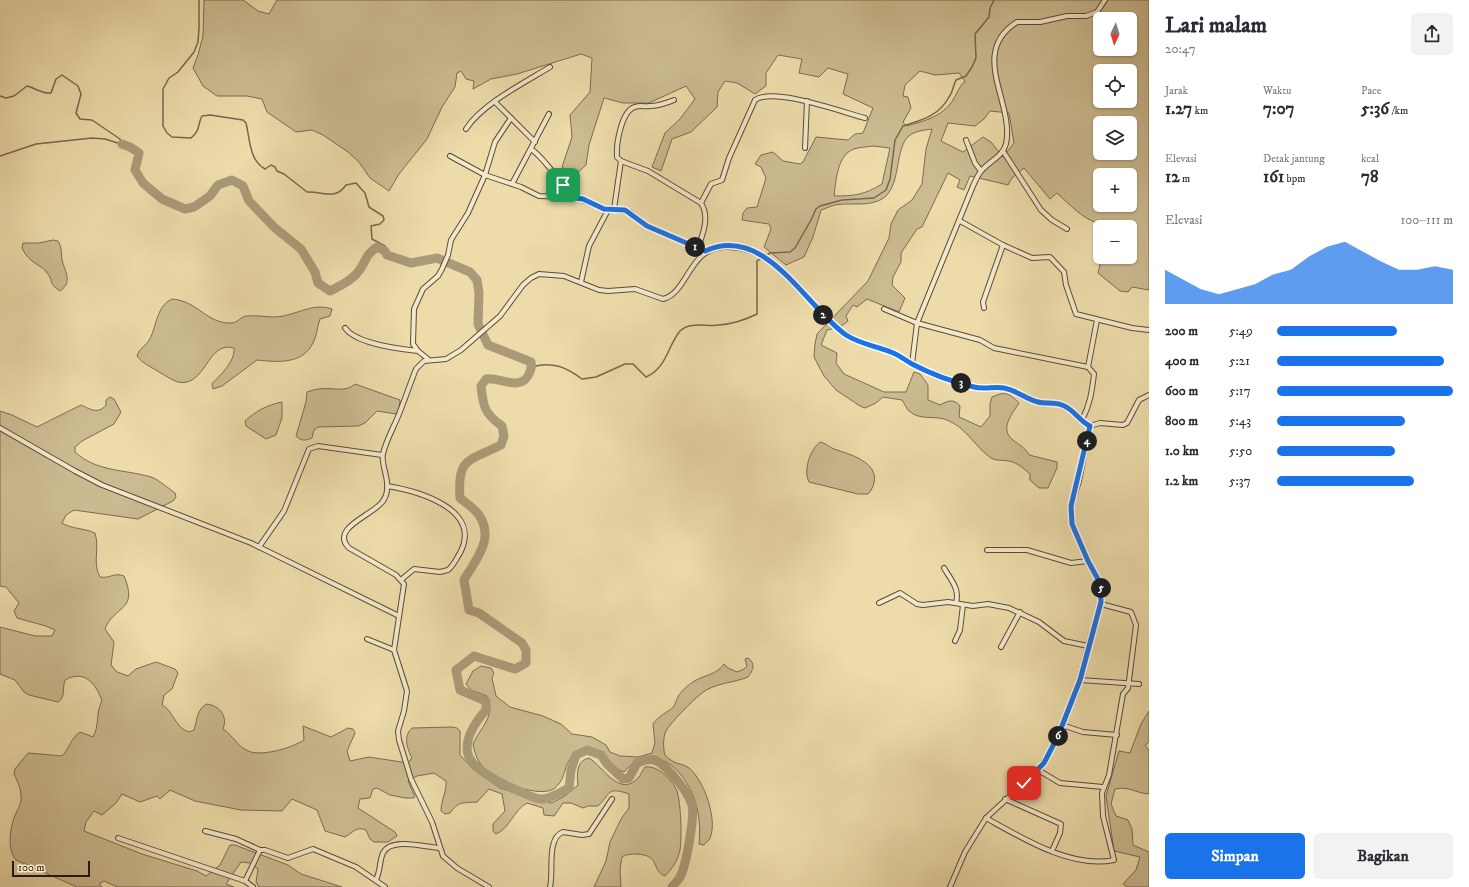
<!DOCTYPE html>
<html lang="id">
<head>
<meta charset="utf-8">
<style>
  body { margin:0; font-family:"IM FELL DW Pica",serif; background:#f2f2f3; color:#2b2b33; height:100vh; display:flex; flex-direction:column; font-size:15px; white-space:nowrap }
  * { box-sizing:border-box; margin:0 }
  p { font-size:13px; color:#7c7c81 }
  .icon { flex:none; width:22px; height:22px; fill:none; stroke:currentColor; stroke-width:2; stroke-linecap:round; stroke-linejoin:round }
  .map { position:relative; flex:1; overflow:hidden }
  .panel { display:flex; flex-direction:column; background:#fff; width:320px }
  .panel>* { flex:none }
  .needle { width:26px; rotate:184deg }
  .fabs { position:absolute; left:1093px; top:12px; display:grid; gap:8px }
  .fabs a { display:grid; place-items:center; width:44px; height:44px; border-radius:6px; background:#fff; box-shadow:0 1px 3px #0004; font-size:20px }
  .scale { position:absolute; left:12px; bottom:10px; width:78px; box-sizing:border-box; padding-left:4px; border:2px solid #291b16; border-top:0; font-size:11px; line-height:14px; white-space:nowrap; color:#291b16; -webkit-text-stroke:3px #f3e8c8; paint-order:stroke }
  .pin { position:absolute; display:grid; place-items:center; width:34px; height:34px; color:#fff; margin:-17px; border-radius:8px; box-shadow:0 2px 6px #0006 }
  .km { position:absolute; width:20px; height:20px; margin:-10px; border-radius:50%; background:#222; color:#fff; font-size:11px; line-height:20px; text-align:center }
  .round { display:grid; place-items:center; flex:none; width:42px; height:42px; border-radius:6px; background:#f2f2f3 }
  .headline { display:flex; align-items:center; justify-content:space-between; height:68px; padding:0 16px }
  h1 { font-size:22px; font-weight:700; line-height:30px }
  .figures { display:grid; grid-template-columns:repeat(3,1fr); gap:6px; height:68px; padding:4px 16px }
  .figures div { display:grid; align-content:center }
  .figures b { font-size:17px; font-weight:700 }
  .figures small { font-size:11px; font-weight:400 }
  .figures p { font-size:11px }
  .chart { height:112px; padding:8px 16px }
  .chart p { display:flex; justify-content:space-between }
  .chart svg { width:100%; height:72px; margin-top:4px; fill:#1a73e8; opacity:.7 }
  .cta { display:flex; gap:8px; margin-top:auto; padding:8px 16px }
  .cta a { flex:1; height:46px; border-radius:6px; background:#1a73e8; color:#fff; font-size:16px; font-weight:700; line-height:46px; text-align:center }
  .cta a+a { background:#f2f2f3; color:#2b2b33 }
  ul { padding:0 16px; list-style:none; font-size:13px }
  li { display:grid; grid-template-columns:64px 48px 1fr; align-items:center; height:30px }
  li i { height:10px; border-radius:5px; background:#1a73e8 }
  main { display:flex; flex:1; min-height:0 }
  .map>svg:first-child { display:block }
  .green { fill:#ccbb91; stroke:#7a6b54; fill-rule:evenodd }
  .lines { fill:none; stroke-linecap:round; stroke-linejoin:round }
  .stream { stroke:#766751; stroke-width:1.5 }
  .river { stroke:#aa9a78; stroke-width:9 }
  .street-casing { stroke:#5a4b3b; stroke-width:6 }
  .street { stroke:#f3e8c8; stroke-width:4 }
  .route-casing { stroke:#fff; stroke-width:8 }
  .route { stroke:#1a73e8; stroke-width:5 }
</style>
</head>
<body>
<main>
<div class="map">
<svg width="1149" height="887" viewBox="0 0 1149 887">
  <rect width="100%" height="100%" fill="#eddcaa"/>
  <filter id="stains"><feTurbulence type="fractalNoise" baseFrequency=".005" numOctaves="4"/><feColorMatrix values="0 0 0 0 .2 0 0 0 0 .09 0 0 0 0 .02 0 0 0 .5 -.17"/></filter>
  <radialGradient id="worn" r=".72"><stop offset=".6" stop-color="#630" stop-opacity="0"/><stop offset="1" stop-color="#630" stop-opacity=".3"/></radialGradient>
  <!-- green -->
  <g class="green">
    <path d="M204 0H243L258 11 269 14 277 0H1149V290L1132 287 1128 292 1120 291 1098 273 1102 257H1130V253L1136 252V238L1130 235V227C1091 227 1084 218 1057 193L1050 199 1024 168 1012 178 1008 185 970 176 964 190 957 187 960 180 948 173 922 227 917 229 901 253V262L893 277 892 285 905 298 899 312 867 299 857 307 853 305 846 316 848 321 840 327 827 330 821 345 837 353 836 363 844 374 884 392H906L914 372 920 374 928 385V400L940 405C947 401 954 398 960 406L959 417 981 427 990 416V404L992 397C1006 391 1009 393 1019 403 1012 414 999 429 1013 440 1019 445 1025 447 1029 455L1057 462V468L1048 488H1039L1030 480V474C1023 468 1018 463 1009 461 1003 460 996 461 991 458 975 447 966 427 947 420 935 415 920 421 909 411 906 408 905 404 902 400L883 397 876 403 865 408 860 406 836 390 824 376 814 357 815 344 817 334 868 281 889 238 891 224 898 210 912 200 922 184 926 149 932 129C925 130 914 131 909 136 895 148 901 181 886 196 873 208 851 202 835 205 830 206 825 209 821 210L813 237 804 257 786 265 764 247 771 229 769 224 742 220 743 213 747 208 757 207 766 178 761 167 755 164 761 155 773 152 783 161 800 164 803 162 816 137 848 140 855 134 863 133 873 108 843 94 848 74 828 68 819 77 799 73 802 59 778 55 766 73V86L755 94 737 83 725 81 718 92 717 107 691 132 672 139 661 171 652 167 665 133 680 119 695 99 686 86 649 103H623L604 98 589 145 586 165 574 176 562 167 572 137 570 115 590 92 592 58 581 54 517 74 491 79 473 89 474 81 466 79 461 71 457 73 455 87 442 107 427 139 399 174 389 191 370 178 359 162 348 152 323 135 312 130 296 132 267 112 262 99 247 96H217L203 86 193 68 198 55 203 36ZM1100 19H1130V49H1100ZM920 71 935 75 959 73 965 81C959 87 957 93 953 100 942 117 924 121 906 126L903 122 911 108 908 97 903 96 905 85ZM1100 71H1130V101H1100ZM990 111 1009 113 1014 143 1003 157 991 142 983 137 963 152 941 141 948 123 975 126 984 119ZM1100 123H1130V153H1100ZM873 146 890 148 882 184C864 195 854 196 834 196 836 181 837 155 854 149 860 147 867 147 873 146ZM1100 175H1130V205H1100Z"/>
    <path d="M53 240 58 241C62 247 61 253 62 260 65 272 73 282 60 291 48 283 54 283 48 274 43 265 29 264 22 248L23 243H39Z"/>
    <path d="M172 299C198 301 207 324 231 323 238 323 241 316 247 316 257 315 266 317 275 317 296 316 312 302 332 309L330 316 320 319C317 327 317 336 313 343 302 365 277 362 257 360L222 386 213 389 212 384C221 374 235 362 234 348 207 340 206 388 178 382 171 380 165 375 159 372 150 366 143 364 137 356 139 349 144 347 148 342 157 329 155 307 172 299Z"/>
    <path d="M355 384 400 400 399 409 396 414 377 411 365 423 358 426 318 427 314 430 312 438C305 441 301 441 296 436L306 402 307 392C311 391 315 389 319 389 330 387 346 393 355 384Z"/>
    <path d="M110 397 114 399 121 412 114 424 82 441 75 447V452C97 472 123 469 151 477 159 480 168 488 175 493L176 497 173 501 138 519 74 510 66 515 62 523C71 529 84 528 95 533 100 548 92 563 100 577 109 579 114 572 124 576 139 612 114 605 105 629L114 642 111 665 117 672 128 676 136 669 156 662 175 669 178 673 172 689 164 695 162 705C173 710 175 728 189 732L194 730C197 721 197 708 207 704 220 706 228 716 223 729 232 735 238 746 246 750 259 758 292 748 304 740L303 726 331 737 348 728 353 729 355 733 347 751 350 761 369 757 408 763 412 758C407 748 403 736 412 728L452 727 457 728 460 731V755L474 770 500 788 524 796 528 799 552 803 565 796 578 785C577 774 576 761 589 758 604 767 619 798 638 778 641 775 642 771 645 767 657 765 672 779 677 791 681 803 682 838 680 850 678 860 672 869 665 876 650 870 662 856 637 854 631 854 627 854 622 857L620 869 621 887H594L606 861 610 842 621 819 629 808V794C606 786 611 794 598 806H588L583 808 571 803H563L554 816 544 815 543 808 527 803C514 810 509 829 496 834L493 831V824L505 811 502 794 489 789 477 802C464 803 458 801 450 813L445 814 441 811C441 800 447 791 446 781L434 773 417 776 408 781 415 797 413 798H405L390 795 377 788 373 789 370 798 360 799 358 808 395 832 397 836 388 842H374L370 839 366 830C356 826 354 832 345 837L325 831 317 810 292 799 282 811 241 810 195 801 170 790 160 799 157 796 140 802 122 794 116 803 102 815 94 811 86 822 84 831 142 854 197 871 206 876 220 865 230 845H235L288 865 301 874 342 887H259L256 882 258 869 250 863 241 862 226 884 234 887H117L104 881 99 884 102 887H77L16 860C7 850 10 830 14 818 16 812 20 807 21 801 22 791 18 782 14 774L15 769 28 753 62 756C69 749 71 738 80 732L93 737C100 725 95 714 102 701 96 684 85 669 65 680 62 688 66 697 58 702L29 695 24 692 15 680 0 674V627L35 636H52L55 630 46 626 17 618 14 611 19 603 6 587 0 586V411L12 415 37 427 81 405C90 409 98 415 106 405V400Z"/>
    <path d="M282 402V418L276 435 266 439 246 426 245 421C256 411 267 405 282 402Z"/>
    <path d="M820 442C826 443 829 447 834 449 849 454 879 462 874 483 873 487 871 491 868 494H858L809 482C803 470 810 450 820 442Z"/>
    <path d="M748 658C756 663 753 671 748 677 734 683 714 683 702 693 693 700 671 722 666 731 663 737 663 749 665 755 675 766 681 762 689 768 704 780 718 820 710 838 709 841 705 843 704 845L699 844C700 834 700 823 698 813 694 788 672 750 641 759 634 761 629 767 624 772 608 767 604 748 585 747 559 760 570 775 555 788 541 799 498 782 487 771 478 763 475 755 473 744 481 726 496 717 487 696L471 690 466 684 473 671 481 666 491 668 494 673 492 678 496 696 510 707 543 716 561 724 572 734 592 737 606 745 610 752 620 756 638 757 652 753 655 743 653 724C659 715 668 713 674 706 676 703 676 700 678 697 681 691 687 686 693 682 703 675 717 675 724 664L728 668 737 672 744 669 747 666 745 659Z"/>
    <path d="M1149 711V741L1145 746 1149 750V794C1135 793 1130 786 1115 789L1111 804 1116 816 1128 820 1132 829 1133 845 1149 852V887H1128L1123 884 1136 870 1140 857 1114 851 1106 796 1119 751 1130 753 1141 724Z"/>
  </g>
  <g class="lines">
    <!-- stream -->
    <g class="stream">
      <path d="M199 0V28L198 42 194 52 178 72 169 78 163 89V126L167 133 172 137 191 138C201 130 197 125 202 116L210 115 243 120 246 123C250 139 249 160 265 169L271 165 275 167 277 171 284 174 307 192C323 191 335 201 346 185L356 183 365 193 369 207 383 216 384 220 380 224 371 226 372 239 385 246 387 255"/>
      <path d="M0 96 6 98 14 96 27 86C36 88 41 94 51 93L56 79 62 75 78 86 81 94 76 113 80 119 92 120 120 139 122 144"/>
      <polyline points="0,156 36,144 92,138 105,139 121,144"/>
      <path d="M532 367C552 361 566 367 582 379L596 377 625 364H633L646 377C667 368 668 345 680 331 690 321 707 327 719 325 732 324 745 320 757 314V261L770 253 790 252 795 248 811 220 816 209 820 206 842 200 874 198 886 190 890 179 895 140 903 126C922 120 939 116 949 97 953 92 953 86 956 80L966 76 972 67 976 58 975 34 989 17 990 8 994 0"/>
    </g>
    <!-- river -->
    <path class="river" d="M122 144 130 147 139 153 135 170 143 183 162 199 185 209 194 207 210 196 218 185 232 180 243 186 249 201 275 228 301 249 315 272 318 283 330 291C340 286 351 281 358 272 366 262 365 255 377 247L385 251 387 255 411 263 437 258 470 272 477 280 479 293 478 324 488 345 531 362C532 367 531 369 529 374 521 392 500 377 486 379L481 386C483 407 485 414 502 426L504 436 501 445C469 461 457 457 460 498 466 503 474 508 479 515 495 539 476 559 464 580L469 610 479 613 522 643 526 650V663L515 669 474 656 456 670 460 690 486 701V710C476 721 462 741 469 757 475 770 502 784 514 789 522 792 532 798 540 799 549 800 561 792 569 788L571 770 576 755 587 750 601 755 607 764 623 779 629 778 637 763C642 761 649 758 655 760 667 766 688 791 692 805 695 817 686 866 680 877 678 881 674 884 672 887"/>
    <!-- street casing -->
    <g class="street-casing">
      <g id="street">
        <polyline points="495,102 535,142"/>
        <path d="M466 129C482 104 524 83 550 67"/>
        <polyline points="966,140 975,163 981,171"/>
        <polyline points="805,148 807,101"/>
        <path d="M531 149C544 158 550 171 562 181L563 196"/>
        <polyline points="1003,151 1041,210 1052,220 1067,229"/>
        <polyline points="450,156 485,175 495,142 511,118"/>
        <polyline points="621,161 648,171 701,203"/>
        <polyline points="512,184 549,114"/>
        <polyline points="612,209 630,212 647,226 698,248"/>
        <path d="M614 209 621 161 617 157C616 145 621 111 635 107 640 105 645 107 650 106 659 106 666 103 674 100"/>
        <polyline points="960,221 1003,245 1032,258 1050,257 1064,272 1066,285 1076,314 1132,328 1149,330"/>
        <path d="M705 251 698 248C703 233 710 217 701 203L711 184 722 180 729 158 755 100C774 87 842 112 865 118"/>
        <polyline points="984,308 983,302 1003,245"/>
        <polyline points="884,309 917,323 980,340 994,348 1088,367"/>
        <path d="M345 328C356 344 399 349 418 351"/>
        <polyline points="428,359 418,351 413,344 414,309 423,289 438,276 442,269 448,255 451,240 468,213 485,175 521,187 539,196 574,197 608,210 589,246 581,282"/>
        <path d="M912 364 917 323 973 186C976 180 978 174 982 170 990 161 1003 156 1006 144 1015 103 968 53 1017 22H1040L1067 16H1086L1097 12 1105 0"/>
        <path d="M1082 420C1090 405 1092 391 1094 374L1088 367 1097 320"/>
        <polyline points="0,428 75,471 102,485 251,543 399,616"/>
        <path d="M387 486C418 491 483 509 460 553 456 559 454 565 448 570L440 572 414 569 402 579"/>
        <polyline points="259,547 284,511 309,449 318,446 382,455"/>
        <polyline points="987,550 1027,550 1071,563 1088,561"/>
        <path d="M944 568C951 580 960 589 956 603"/>
        <polyline points="879,603 900,593 917,604 923,605 948,602 973,606 988,604 1009,608 1039,622 1064,641 1088,646 1077,690 1052,749 1038,770 986,818 965,852 950,887"/>
        <polyline points="367,639 394,650"/>
        <polyline points="955,641 960,630 963,605"/>
        <polyline points="1088,646 1101,604 1101,589 1098,578 1088,561 1075,531 1071,517 1071,506 1079,481 1090,426"/>
        <polyline points="1001,647 1020,612"/>
        <polyline points="1080,680 1139,684"/>
        <polyline points="1062,725 1083,732 1117,735"/>
        <polyline points="1038,770 1060,783 1103,787"/>
        <polyline points="1005,799 1061,824 1060,833 1052,851"/>
        <path d="M986 818C1022 838 1072 869 1114 860L1103 816 1102 793 1109 775 1123 694 1128 688 1136 625 1131 612 1101 604"/>
        <polyline points="205,831 236,839 260,850"/>
        <polyline points="118,838 245,881 253,887"/>
        <path d="M376 880C381 869 379 862 383 853 391 837 425 847 439 848"/>
        <polyline points="245,881 260,850 265,850 288,858 313,849 356,867 385,887"/>
        <path d="M489 887 457 868 443 856 432 822 411 779 399 740 398 731 404 711 407 691 394 650 404 584 396 575 349 548C329 528 374 515 383 501 394 485 380 466 383 454 386 440 394 427 399 414 405 399 410 384 416 369L424 361 446 359 461 350 500 316 523 285 531 278 539 274 564 276 599 290 608 291 635 289 663 299C688 293 689 247 725 247 781 245 805 306 846 334 859 344 876 346 891 351 898 354 905 360 912 364 931 374 953 382 974 387 984 390 994 386 1004 388 1016 390 1026 399 1037 402 1045 404 1054 402 1062 405 1074 409 1079 421 1090 426L1100 423 1123 425 1127 423 1139 400 1149 395"/>
        <path d="M550 887C554 872 546 838 563 832L582 835 589 834 612 799"/>
      </g>
    </g>
    <!-- street -->
    <use href="#street" class="street"/>
  </g>
  <g class="lines">
    <!-- route casing -->
    <g class="route-casing">
      <path id="route" d="M563 185V196L583 199 604 209 625 210 647 226 705 251C765 223 806 307 846 335 860 344 876 346 891 352 899 355 905 360 912 364 931 374 953 382 974 387 985 390 994 386 1004 388 1016 390 1026 399 1038 402 1045 404 1054 402 1062 405 1074 409 1079 421 1090 426L1071 506 1072 524 1088 561 1100 583 1101 602 1080 680 1058 736 1044 763 1024 783"/>
    </g>
    <!-- route -->
    <use href="#route" class="route"/>
  </g>
  <rect width="100%" height="100%" filter="url(#stains)"/>
  <rect width="100%" height="100%" fill="url(#worn)"/>
</svg>
<div class="fabs">
<a><svg class="needle" viewBox="-14 -14 28 28"><path d="M0-13l5 13h-10z" fill="#e53935"/><path d="M0 13l5-13h-10z" fill="#7c7c81"/></svg></a>
<a><svg class="icon" aria-label="locate" viewBox="0 0 24 24"><circle cx="12" cy="12" r="6"/><path d="M12 2v4M12 18v4M2 12h4M18 12h4"/></svg></a>
<a><svg class="icon" aria-label="layers" viewBox="0 0 24 24"><path d="M12 4l9 5-9 5-9-5zM3 14l9 5 9-5"/></svg></a>
<a>+</a>
<a>−</a>
</div>
<div class="scale">100 m</div>
<div class="pin" style="left:563px;top:185px;background:#1e9e55"><svg class="icon" aria-label="arrive" viewBox="0 0 24 24"><path d="M6 21V4h12l-3 4 3 4H6"/></svg></div>
<div class="pin" style="left:1024px;top:783px;background:#d93025"><svg class="icon" aria-label="check" viewBox="0 0 24 24"><path d="M5 12l5 5 9-10"/></svg></div>
<b class="km" style="left:695px;top:247px">1</b>
<b class="km" style="left:823px;top:315px">2</b>
<b class="km" style="left:961px;top:383px">3</b>
<b class="km" style="left:1087px;top:441px">4</b>
<b class="km" style="left:1101px;top:588px">5</b>
<b class="km" style="left:1058px;top:736px">6</b>
</div>
<section class="panel">
<div class="headline"><div><h1>Lari malam</h1><p>20:47</p></div><a class="round"><svg class="icon" aria-label="share" viewBox="0 0 24 24"><path d="M12 15V3M7 8l5-5 5 5M5 13v7h14v-7"/></svg></a></div>
<div class="figures">
<div><p>Jarak</p><b>1.27<small> km</small></b></div>
<div><p>Waktu</p><b>7:07</b></div>
<div><p>Pace</p><b>5:36<small> /km</small></b></div>
</div>
<div class="figures">
<div><p>Elevasi</p><b>12<small> m</small></b></div>
<div><p>Detak jantung</p><b>161<small> bpm</small></b></div>
<div><p>kcal</p><b>78</b></div>
</div>
<div class="chart"><p><span>Elevasi</span>100–111 m</p>
<svg viewBox="0 0 160 44" preserveAspectRatio="none"><path d="M0 44V23L10 29L20 35L30 38L40 35L50 32L60 26L70 23L80 15L90 9L100 6L110 12L120 18L130 23L140 23L150 21L160 23V44z"/></svg>
</div>
<ul>
<li><b>200 m</b>5:49<i style="width:68%"></i></li>
<li><b>400 m</b>5:21<i style="width:95%"></i></li>
<li><b>600 m</b>5:17<i style="width:100%"></i></li>
<li><b>800 m</b>5:43<i style="width:73%"></i></li>
<li><b>1.0 km</b>5:50<i style="width:67%"></i></li>
<li><b>1.2 km</b>5:37<i style="width:78%"></i></li>
</ul>
<div class="cta"><a>Simpan</a><a>Bagikan</a></div>
</section>
</main>
</body>
</html>
